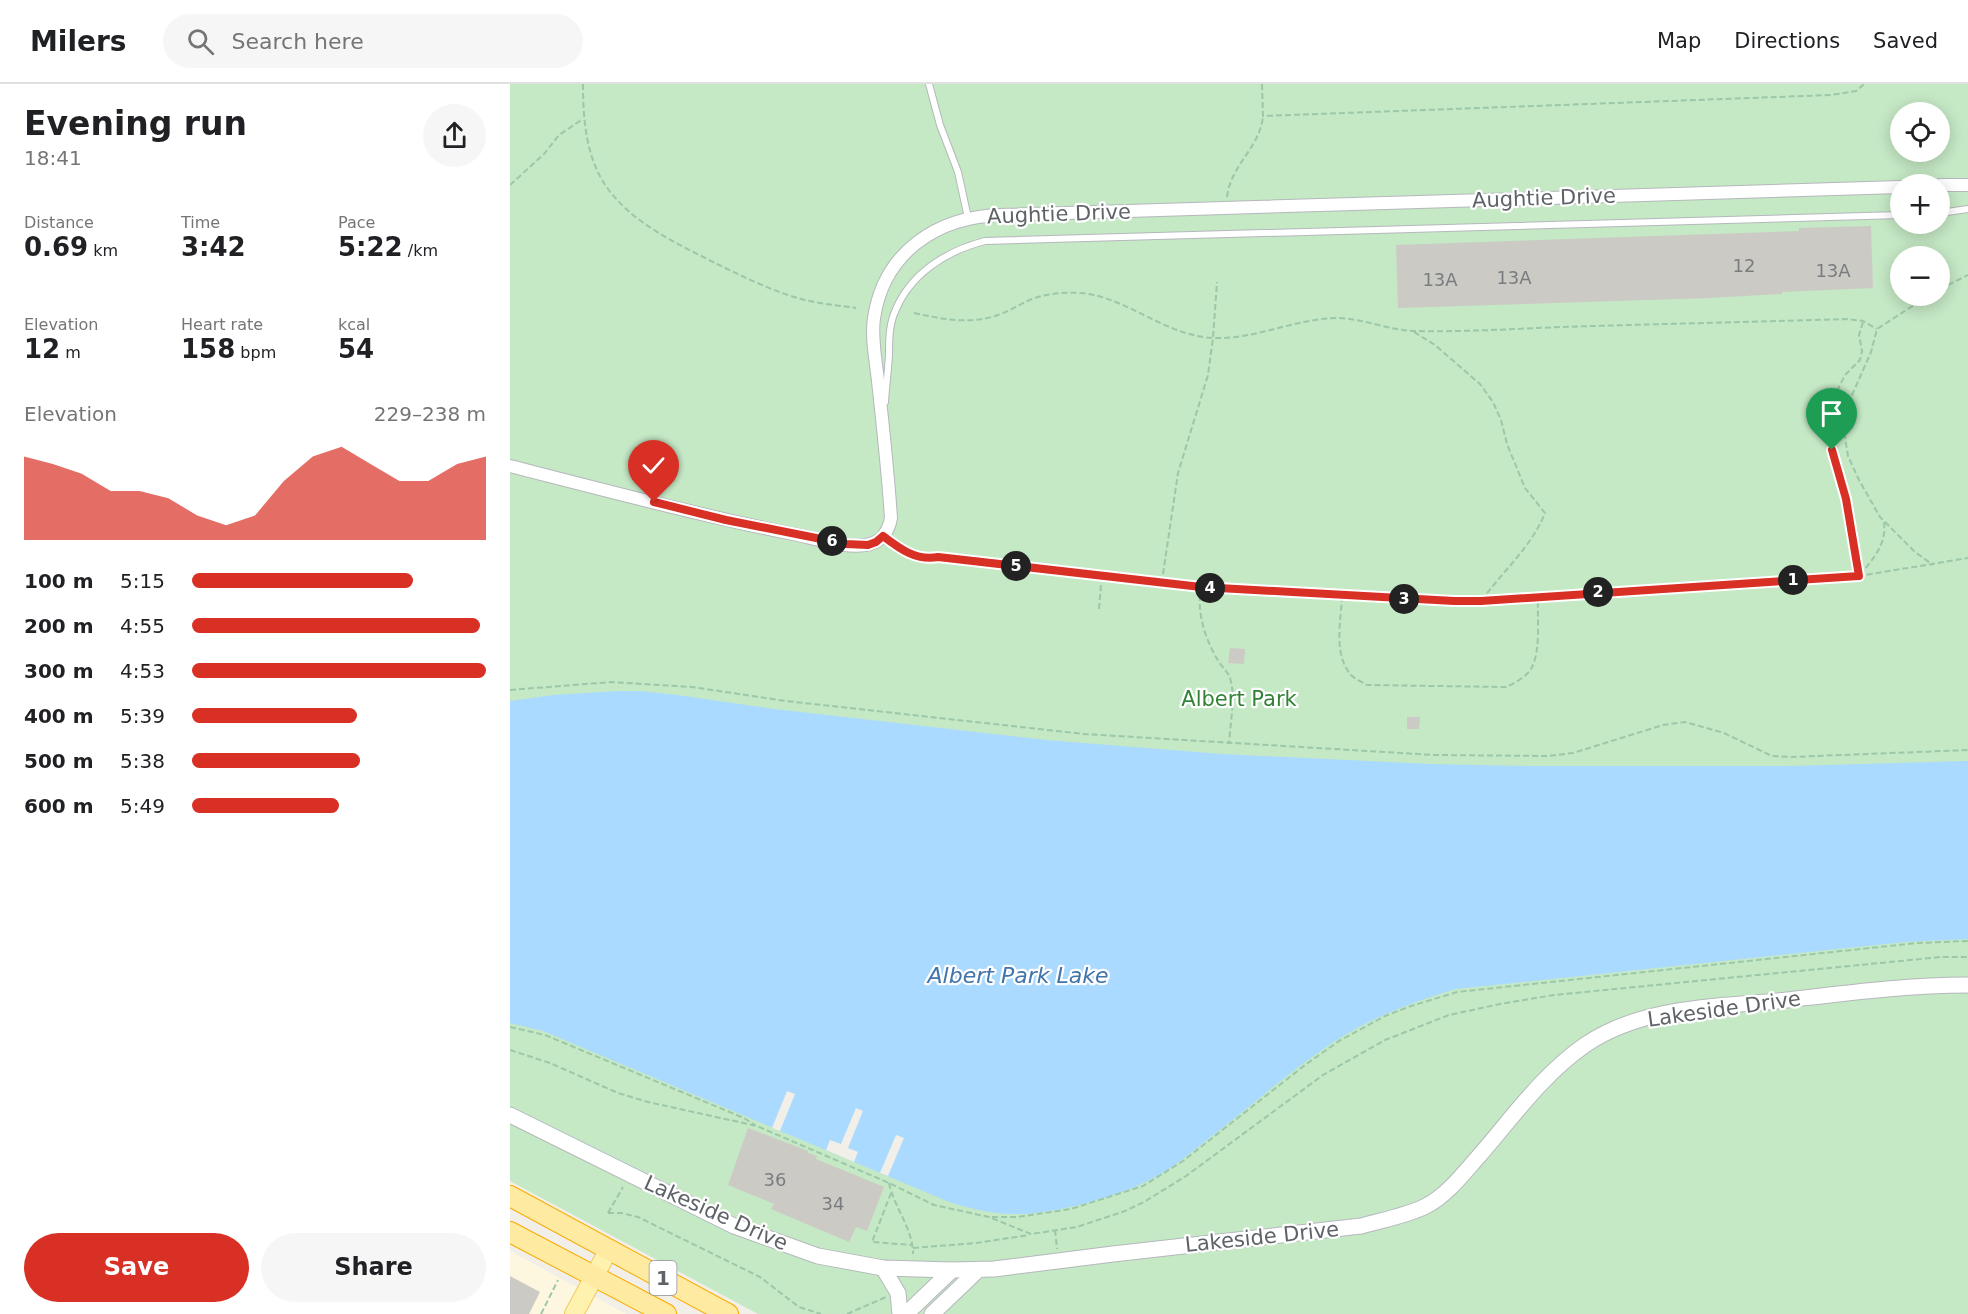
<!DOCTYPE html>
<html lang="en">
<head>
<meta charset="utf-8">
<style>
  body { margin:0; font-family:"DejaVu Sans",sans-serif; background:#f6f6f6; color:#202124; height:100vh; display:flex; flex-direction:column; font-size:22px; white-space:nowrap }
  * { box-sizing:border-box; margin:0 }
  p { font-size:20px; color:#757577 }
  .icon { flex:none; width:33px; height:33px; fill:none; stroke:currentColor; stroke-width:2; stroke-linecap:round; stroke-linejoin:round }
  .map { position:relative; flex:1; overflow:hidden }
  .details { display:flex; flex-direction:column; background:#fff; width:510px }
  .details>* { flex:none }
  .tools { position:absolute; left:1380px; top:18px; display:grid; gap:12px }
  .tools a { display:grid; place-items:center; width:60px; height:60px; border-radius:50%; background:#fff; box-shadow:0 3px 15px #0003; font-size:30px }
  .pin { position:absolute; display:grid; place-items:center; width:51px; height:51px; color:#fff; margin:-62px -26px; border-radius:50% 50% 50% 0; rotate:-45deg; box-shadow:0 0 6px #0007 }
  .pin .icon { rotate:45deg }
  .km { position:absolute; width:30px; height:30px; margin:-15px; border-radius:50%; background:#222; color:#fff; font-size:16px; line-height:30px; text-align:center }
  .round { display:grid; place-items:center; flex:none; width:63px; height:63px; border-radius:32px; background:#f6f6f6 }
  .overview { display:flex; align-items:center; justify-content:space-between; height:102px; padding:0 24px }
  h1 { font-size:33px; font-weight:700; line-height:45px }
  .figures { display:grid; grid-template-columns:repeat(3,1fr); gap:9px; height:102px; padding:6px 24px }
  .figures div { display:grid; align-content:center }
  .figures b { font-size:26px; font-weight:700 }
  .figures small { font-size:16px; font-weight:400 }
  .figures p { font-size:16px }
  .chart { height:168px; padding:12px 24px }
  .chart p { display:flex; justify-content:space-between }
  .chart svg { width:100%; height:108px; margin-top:6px; fill:#d93025; opacity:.7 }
  .primary-button { display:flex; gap:12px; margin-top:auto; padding:12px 24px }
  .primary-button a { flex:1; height:69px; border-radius:36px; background:#d93025; color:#fff; font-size:24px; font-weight:700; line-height:69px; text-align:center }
  .primary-button a+a { background:#f6f6f6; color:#202124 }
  ul { padding:0 24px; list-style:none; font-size:20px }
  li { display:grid; grid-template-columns:96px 72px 1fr; align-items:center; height:45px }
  li i { height:15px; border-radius:8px; background:#d93025 }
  header { display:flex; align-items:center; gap:36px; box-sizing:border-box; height:84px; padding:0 30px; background:#fff; border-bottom:2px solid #e0e0e0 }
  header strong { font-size:28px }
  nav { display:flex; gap:33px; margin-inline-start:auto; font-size:21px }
  .search { width:420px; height:54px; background:#f6f6f6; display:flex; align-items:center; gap:15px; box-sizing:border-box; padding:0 21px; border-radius:33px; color:#757577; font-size:22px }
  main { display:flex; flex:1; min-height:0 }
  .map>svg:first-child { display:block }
  .commercial { fill:#fef7e0 }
  .green { fill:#c5e8c5; fill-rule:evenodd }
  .water { fill:#aadaff }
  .pier { fill:#f1efe8 }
  .building { fill:#cccac5 }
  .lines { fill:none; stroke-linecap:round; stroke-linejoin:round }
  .service-casing { stroke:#b5b8bc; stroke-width:8 }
  .minor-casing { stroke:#b5b8bc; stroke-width:14 }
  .tertiary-casing { stroke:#b5b8bc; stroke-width:17 }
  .primary-casing { stroke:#f2c960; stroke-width:20 }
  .trunk-casing { stroke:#f9ab00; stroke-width:22 }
  .path { stroke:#9cc7a9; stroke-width:2; stroke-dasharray:6 3; stroke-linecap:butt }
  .service { stroke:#fff; stroke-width:6 }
  .minor { stroke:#fff; stroke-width:12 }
  .tertiary { stroke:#fff; stroke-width:15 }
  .primary { stroke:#fff2af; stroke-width:18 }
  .trunk { stroke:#feeaa1; stroke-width:20 }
  .route-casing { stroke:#fff; stroke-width:12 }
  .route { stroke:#d93025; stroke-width:8 }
  .labels { text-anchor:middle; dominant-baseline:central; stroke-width:4.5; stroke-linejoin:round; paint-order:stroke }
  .number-label { font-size:18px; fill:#7a7d7f }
  .shield { fill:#fff; stroke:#8f9295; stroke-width:1.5 }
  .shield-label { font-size:20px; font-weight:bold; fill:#5f6368 }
  .street-label { font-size:21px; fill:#5f6368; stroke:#fff }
  .park-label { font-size:21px; fill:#348238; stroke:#fff }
  .water-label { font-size:22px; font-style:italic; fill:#4174aa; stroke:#fff }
</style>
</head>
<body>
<header>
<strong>Milers</strong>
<div class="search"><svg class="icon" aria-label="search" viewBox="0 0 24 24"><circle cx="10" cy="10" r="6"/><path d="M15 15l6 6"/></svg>Search here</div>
<nav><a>Map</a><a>Directions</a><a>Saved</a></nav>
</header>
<main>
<section class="details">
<div class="overview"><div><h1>Evening run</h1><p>18:41</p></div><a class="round"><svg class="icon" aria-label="share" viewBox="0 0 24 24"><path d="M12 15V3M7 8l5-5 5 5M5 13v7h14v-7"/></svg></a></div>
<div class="figures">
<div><p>Distance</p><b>0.69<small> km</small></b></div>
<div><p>Time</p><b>3:42</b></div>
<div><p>Pace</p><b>5:22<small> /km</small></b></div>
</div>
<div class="figures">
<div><p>Elevation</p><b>12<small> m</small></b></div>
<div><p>Heart rate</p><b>158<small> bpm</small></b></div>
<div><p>kcal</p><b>54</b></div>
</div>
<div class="chart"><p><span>Elevation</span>229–238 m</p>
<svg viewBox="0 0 160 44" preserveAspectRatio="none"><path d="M0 44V10L10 13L20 17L30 24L40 24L50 27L60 34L70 38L80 34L90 20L100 10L110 6L120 13L130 20L140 20L150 13L160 10V44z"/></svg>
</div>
<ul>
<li><b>100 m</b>5:15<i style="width:75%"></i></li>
<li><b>200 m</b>4:55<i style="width:98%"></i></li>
<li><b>300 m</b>4:53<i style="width:100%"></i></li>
<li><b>400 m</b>5:39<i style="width:56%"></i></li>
<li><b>500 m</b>5:38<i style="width:57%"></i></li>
<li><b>600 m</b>5:49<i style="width:50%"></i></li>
</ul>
<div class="primary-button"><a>Save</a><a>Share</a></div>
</section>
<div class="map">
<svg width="1458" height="1230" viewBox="0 0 1458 1230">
  <rect width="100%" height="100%" fill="#f1efe8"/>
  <!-- commercial -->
  <polygon class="commercial" points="0,1167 116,1230 0,1230"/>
  <!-- green -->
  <path class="green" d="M0 0H1458V1230H248L0 1097ZM1390 28H1430V68H1390ZM1390 100H1430V140H1390ZM1390 172H1430V212H1390Z"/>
  <!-- water -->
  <path class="water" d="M107 607H130L167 611 264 625 536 656 712 670 920 680 1019 682H1280L1458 677V855L1395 858 946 905C902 918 860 934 822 959 777 989 736 1026 693 1059 678 1071 662 1084 645 1093 611 1112 549 1129 510 1130 486 1131 462 1125 439 1118L33 947 0 939V617L44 611Z"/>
  <!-- pier -->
  <g class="pier">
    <polygon points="277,1007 285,1010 270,1047 262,1044"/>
    <polygon points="346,1024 353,1027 338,1064 348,1068 344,1078 316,1066 320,1056 331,1060"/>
    <polygon points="386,1051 394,1054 378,1092 370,1089"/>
  </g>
  <!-- building -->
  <g class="building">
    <polygon points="1361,142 1363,204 1272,208 1272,210 1199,214 888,224 886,161 1289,147 1289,144"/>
    <polygon points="720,564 735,565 734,580 718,579"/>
    <polygon points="897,633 910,633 909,645 897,645"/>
    <polygon points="238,1044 298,1067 298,1069 307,1072 306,1075 374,1103 357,1147 346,1143 339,1158 261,1125 264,1120 218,1101"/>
    <polygon points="0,1192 30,1208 19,1230 0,1230"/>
  </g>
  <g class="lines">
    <!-- service casing -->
    <g class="service-casing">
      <g id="service">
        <polyline points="419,0 430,41 448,88 458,134"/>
        <polyline points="1430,129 1458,125"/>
        <path d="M375 318C376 302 378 287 379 271 379 257 379 243 384 230 399 190 436 167 475 157L1390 131"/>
        <path d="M373 452C390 466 406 477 428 473L730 506"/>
      </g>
    </g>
    <!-- minor casing -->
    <g class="minor-casing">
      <g id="minor">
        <polyline points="1430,101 1458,101"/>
        <path d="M0 382C94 406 188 431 283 450 304 454 339 466 360 460 372 457 379 446 381 434 378 388 373 343 368 297 366 277 361 254 364 234 374 168 427 133 490 131L1390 103"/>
      </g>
    </g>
    <!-- tertiary casing -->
    <g class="tertiary-casing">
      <g id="tertiary">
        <path d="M0 1031 224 1142 308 1172 373 1184 442 1186 484 1185 603 1170 851 1142C872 1136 896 1132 916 1122 937 1111 953 1090 969 1072 1002 1034 1033 990 1075 961 1134 921 1209 923 1277 916 1337 909 1397 901 1458 901"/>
        <polyline points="373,1184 388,1209 390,1230"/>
        <polyline points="396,1230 442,1186"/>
        <polyline points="422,1230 468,1186"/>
      </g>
    </g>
    <!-- primary casing -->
    <g class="primary-casing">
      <polyline id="primary" points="64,1230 99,1165"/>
    </g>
    <!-- trunk casing -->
    <g class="trunk-casing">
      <g id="trunk">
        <polyline points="0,1112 218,1230"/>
        <polyline points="0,1148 156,1230"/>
      </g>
    </g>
    <!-- path -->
    <g class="path">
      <path d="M73 0C73 36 76 75 98 105 125 141 168 160 207 180 234 193 262 207 291 215 309 220 327 221 346 224"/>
      <polyline points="752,0 753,32 1321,11 1346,7 1354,0"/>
      <polyline points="0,101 34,70 49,51 73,35"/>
      <path d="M717 113C721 80 750 64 753 32"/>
      <polyline points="1430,205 1458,191"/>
      <polyline points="1418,212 1367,245 1361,268 1339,318 1333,342 1338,372 1349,396 1370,433 1405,468 1423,481"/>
      <path d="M404 229C432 235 460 241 488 231 503 226 517 215 532 212 544 209 557 208 570 209 616 212 656 253 705 254 747 255 784 235 826 234 853 234 880 247 906 247 954 248 1002 245 1050 243 1145 240 1241 238 1336 235L1353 237 1367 245"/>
      <path d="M904 248 925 261 970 300 983 318 991 336 997 360 1015 404 1035 429C1022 462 993 487 972 516"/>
      <polyline points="653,490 668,389 698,291 703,254 707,198"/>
      <path d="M1350 491C1363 475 1377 460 1374 438"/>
      <polyline points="1349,492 1337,415 1322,366 1320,337 1328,305 1335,291 1350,276 1352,267 1349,251 1353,238"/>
      <polyline points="737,507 971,517 1028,512 1349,492 1458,474"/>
      <path d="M690 511C688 534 697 559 709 578 713 584 718 588 720 594 726 611 720 641 719 660"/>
      <path d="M832 512C831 537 823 570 841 591 845 595 852 598 857 601L996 603C1005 599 1018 592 1022 583 1031 565 1027 532 1028 512"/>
      <polyline points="589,525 591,501"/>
      <polyline points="0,606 101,598 182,603 276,617 574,650 924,671 1038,672 1063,669 1153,641 1175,638 1214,649 1262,672 1281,673 1458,666"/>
      <polyline points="0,943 35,951 234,1034 245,1041"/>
      <polyline points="0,966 40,979 108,1009 138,1018 247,1042 379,1099 424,1121 479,1133 521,1150 567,1143 615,1127 634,1118 676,1092 813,991 875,956 939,931 990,920 1044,911 1431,873 1458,873"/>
      <path d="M379 1099C384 1123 403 1145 403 1170"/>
      <polyline points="381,1109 362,1158 402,1161"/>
      <polyline points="98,1129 111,1129 128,1133 250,1193 289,1223 311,1230"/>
      <polyline points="98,1129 113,1103"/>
      <polyline points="482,1133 507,1133 561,1125 633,1102 673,1077 795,981 829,957 875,932 901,922 947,908 1407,859 1458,857"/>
      <polyline points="545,1146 547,1165"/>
      <polyline points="403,1164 466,1159 519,1151"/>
      <polyline points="31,1230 48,1196"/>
      <polyline points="337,1230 376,1213"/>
    </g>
    <!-- service -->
    <use href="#service" class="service"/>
    <!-- minor -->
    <use href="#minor" class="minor"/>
    <!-- tertiary -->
    <use href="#tertiary" class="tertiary"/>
    <!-- primary -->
    <use href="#primary" class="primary"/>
    <!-- trunk -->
    <use href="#trunk" class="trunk"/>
  </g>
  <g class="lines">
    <!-- route casing -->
    <g class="route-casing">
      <path id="route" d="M144 418 216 436 336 460 358 461 366 458 373 452C390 465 406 477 428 473L691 503 944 517H971L1349 492 1336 415 1322 366"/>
    </g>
    <!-- route -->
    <use href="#route" class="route"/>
  </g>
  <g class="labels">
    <!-- number labels -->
    <g class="number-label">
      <text x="1234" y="181">12</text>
      <text x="1323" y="186">13A</text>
      <text x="1004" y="193">13A</text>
      <text x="930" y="195">13A</text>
      <text x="265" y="1095">36</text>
      <text x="323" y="1119">34</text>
    </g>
    <!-- shield labels -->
    <rect class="shield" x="139.5" y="1177" width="27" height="34" rx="4.5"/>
    <g class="shield-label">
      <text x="153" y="1194">1</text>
    </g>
    <!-- street labels -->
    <g class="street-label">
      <text transform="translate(1034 114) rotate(-2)">Aughtie Drive</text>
      <text transform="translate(549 130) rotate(-2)">Aughtie Drive</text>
      <text transform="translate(1214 925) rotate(-8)">Lakeside Drive</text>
      <text transform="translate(206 1129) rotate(24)">Lakeside Drive</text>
      <text transform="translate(752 1153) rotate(-6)">Lakeside Drive</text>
    </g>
    <!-- park labels -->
    <g class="park-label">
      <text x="729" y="615">Albert Park</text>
    </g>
    <!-- water labels -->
    <g class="water-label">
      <text x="508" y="891">Albert Park Lake</text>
    </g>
  </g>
</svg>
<div class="tools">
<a><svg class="icon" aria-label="locate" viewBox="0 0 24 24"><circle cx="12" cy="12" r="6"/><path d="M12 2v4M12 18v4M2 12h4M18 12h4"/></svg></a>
<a>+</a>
<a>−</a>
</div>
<div class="pin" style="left:1322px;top:366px;background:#1e9e55"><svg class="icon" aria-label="arrive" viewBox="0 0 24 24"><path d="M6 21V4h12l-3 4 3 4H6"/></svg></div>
<div class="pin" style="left:144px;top:418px;background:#d93025"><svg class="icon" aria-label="check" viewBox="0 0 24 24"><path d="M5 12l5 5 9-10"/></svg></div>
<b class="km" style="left:1283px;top:496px">1</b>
<b class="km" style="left:1088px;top:508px">2</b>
<b class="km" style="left:894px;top:515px">3</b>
<b class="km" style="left:700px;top:504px">4</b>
<b class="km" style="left:506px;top:482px">5</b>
<b class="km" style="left:322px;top:457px">6</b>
</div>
</main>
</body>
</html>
